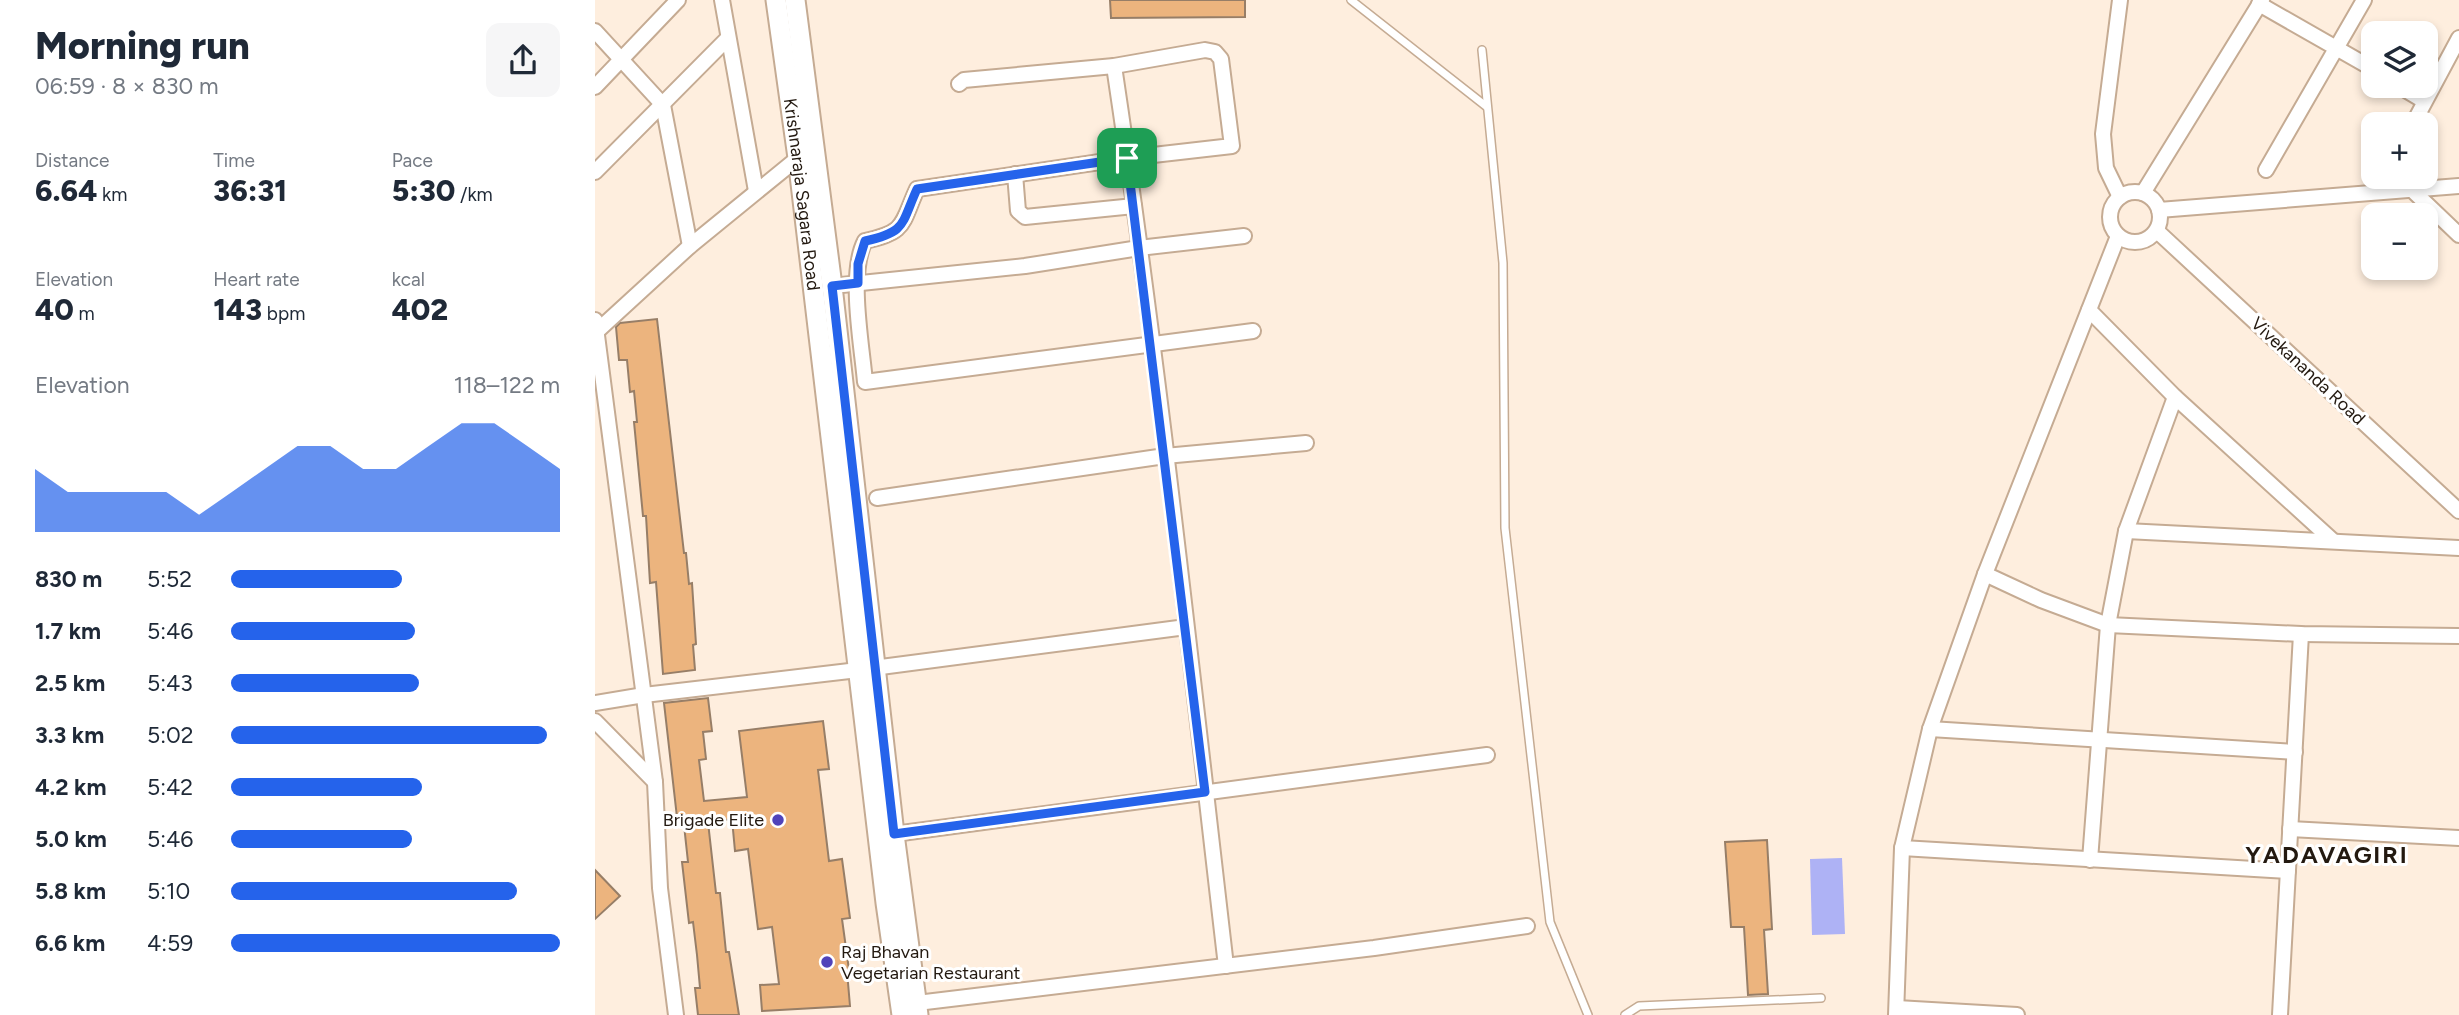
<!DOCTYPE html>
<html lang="en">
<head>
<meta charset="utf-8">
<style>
  body { margin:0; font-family:Figtree,sans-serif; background:#f6f6f7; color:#1f2937; height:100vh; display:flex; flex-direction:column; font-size:26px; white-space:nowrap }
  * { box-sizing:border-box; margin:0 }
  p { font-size:23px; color:#747a83 }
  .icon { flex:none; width:38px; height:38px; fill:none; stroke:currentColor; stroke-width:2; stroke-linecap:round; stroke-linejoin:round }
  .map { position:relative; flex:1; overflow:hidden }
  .side { display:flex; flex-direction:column; background:#fff; width:595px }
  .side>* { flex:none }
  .buttons { position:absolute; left:1766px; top:21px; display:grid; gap:14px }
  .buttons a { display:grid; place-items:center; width:77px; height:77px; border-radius:14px; background:#fff; box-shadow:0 4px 10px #0003; font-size:35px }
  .pin { position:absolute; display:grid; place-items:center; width:60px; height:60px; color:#fff; margin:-30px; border-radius:14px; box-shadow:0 4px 10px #0006 }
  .round { display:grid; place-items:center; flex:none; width:74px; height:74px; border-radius:14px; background:#f6f6f7 }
  .summary { display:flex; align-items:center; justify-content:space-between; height:119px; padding:0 35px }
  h1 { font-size:38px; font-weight:800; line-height:52px }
  .stats { display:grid; grid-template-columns:repeat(3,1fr); gap:10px; height:119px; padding:7px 35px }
  .stats div { display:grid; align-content:center }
  .stats b { font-size:30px; font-weight:800 }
  .stats small { font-size:19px; font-weight:400 }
  .stats p { font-size:19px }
  .chart { height:196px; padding:14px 35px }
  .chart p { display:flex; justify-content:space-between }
  .chart svg { width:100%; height:126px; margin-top:7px; fill:#2563eb; opacity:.7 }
  ul { padding:0 35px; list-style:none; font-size:23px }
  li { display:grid; grid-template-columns:112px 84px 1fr; align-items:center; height:52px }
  li i { height:18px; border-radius:9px; background:#2563eb }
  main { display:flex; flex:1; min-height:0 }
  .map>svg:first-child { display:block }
  .water { fill:#aeb2f5 }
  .building { fill:#ecb47e; stroke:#977e67; stroke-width:2 }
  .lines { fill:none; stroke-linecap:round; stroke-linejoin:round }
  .service-casing { stroke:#c5ab93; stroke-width:10 }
  .minor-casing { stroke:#c5ab93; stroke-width:18 }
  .secondary-casing { stroke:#c5ab93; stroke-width:23 }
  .service { stroke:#fff; stroke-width:7 }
  .minor { stroke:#fff; stroke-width:14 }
  .secondary { stroke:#fff; stroke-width:19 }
  .route-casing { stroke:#fff; stroke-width:14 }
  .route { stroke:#2563eb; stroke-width:9 }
  .poi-dot { fill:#5043ba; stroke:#fff; stroke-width:2.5 }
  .labels { text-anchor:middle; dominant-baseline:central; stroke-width:6; stroke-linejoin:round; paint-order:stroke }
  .street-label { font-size:18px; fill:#231910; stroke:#fff }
  .poi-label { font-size:18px; fill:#231910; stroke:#fff; text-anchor:end }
  .district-label { font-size:24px; font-weight:bold; letter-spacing:2px; fill:#231910; stroke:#fff }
</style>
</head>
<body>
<main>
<section class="side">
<div class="summary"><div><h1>Morning run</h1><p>06:59 · 8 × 830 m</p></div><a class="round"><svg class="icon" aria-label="share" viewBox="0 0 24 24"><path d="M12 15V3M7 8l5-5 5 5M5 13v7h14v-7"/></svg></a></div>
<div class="stats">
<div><p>Distance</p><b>6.64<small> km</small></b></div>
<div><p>Time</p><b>36:31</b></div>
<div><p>Pace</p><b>5:30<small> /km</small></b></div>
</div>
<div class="stats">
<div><p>Elevation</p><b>40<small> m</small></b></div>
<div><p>Heart rate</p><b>143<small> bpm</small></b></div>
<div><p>kcal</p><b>402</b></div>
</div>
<div class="chart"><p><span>Elevation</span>118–122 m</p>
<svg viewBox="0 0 160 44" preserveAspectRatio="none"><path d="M0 44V22L10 30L20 30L30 30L40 30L50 38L60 30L70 22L80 14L90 14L100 22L110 22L120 14L130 6L140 6L150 14L160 22V44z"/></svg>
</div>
<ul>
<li><b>830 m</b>5:52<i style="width:52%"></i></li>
<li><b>1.7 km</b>5:46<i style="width:56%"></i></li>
<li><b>2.5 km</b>5:43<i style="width:57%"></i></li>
<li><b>3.3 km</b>5:02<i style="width:96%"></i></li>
<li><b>4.2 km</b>5:42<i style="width:58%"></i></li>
<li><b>5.0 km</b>5:46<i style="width:55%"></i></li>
<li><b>5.8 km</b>5:10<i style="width:87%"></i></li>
<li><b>6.6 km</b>4:59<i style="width:100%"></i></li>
</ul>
</section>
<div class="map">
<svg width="1864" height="1015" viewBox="0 0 1864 1015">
  <rect width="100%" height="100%" fill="#feeede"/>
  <!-- water -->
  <polygon class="water" points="1247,858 1250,934 1217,935 1215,859"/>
  <!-- building -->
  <g class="building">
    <polygon points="515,0 650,0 650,17 516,18"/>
    <polygon points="62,319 89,553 91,553 94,584 97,583 101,644 98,645 100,670 68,674 61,582 55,583 51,516 48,516 39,422 42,422 39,391 35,392 32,360 24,360 21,327 25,323"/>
    <polygon points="113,698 117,731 108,732 111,759 104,760 109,801 152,797 144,731 228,721 234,769 223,770 234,861 247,859 255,918 247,919 254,970 252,971 255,1006 167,1011 165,985 184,984 177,927 163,929 153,849 140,851 137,819 113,822 121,893 125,893 131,952 134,952 144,1015 103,1015 100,988 105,988 102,955 98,922 94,923 87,862 93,862 89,825 83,826 69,703"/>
    <polygon points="1172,840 1177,929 1169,930 1173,994 1153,995 1149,927 1136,927 1130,842"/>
    <polygon points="0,870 25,896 0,919"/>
  </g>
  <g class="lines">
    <!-- service casing -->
    <g class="service-casing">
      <g id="service">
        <polyline points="756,0 892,107"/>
        <polyline points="887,50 908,263 910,528 955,922 993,1015"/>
        <polyline points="1030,1015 1044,1006 1226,998"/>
      </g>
    </g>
    <!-- minor casing -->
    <g class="minor-casing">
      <g id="minor">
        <polyline points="127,0 161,191"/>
        <polyline points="1664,4 1778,69"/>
        <polyline points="0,31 68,105 95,246"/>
        <path d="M519 66C564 365 596 666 631 966"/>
        <path d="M364 84 369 80 519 66 610 50 620 52 626 59 637 146 532 158 322 189C306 224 312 232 270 241 253 273 267 346 270 382L658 331"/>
        <polyline points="1804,86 1829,101"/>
        <polyline points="0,87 83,0"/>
        <polyline points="1818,124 1864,38"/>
        <polyline points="1671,170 1769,0"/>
        <polyline points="0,172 132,39"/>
        <polyline points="420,174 423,211 430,217 539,206"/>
        <polyline points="1816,189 1864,235"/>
        <circle cx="1540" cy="217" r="25"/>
        <polyline points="1548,193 1667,0"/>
        <polyline points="1525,197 1511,168 1508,134 1525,0"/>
        <polyline points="1564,210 1864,186"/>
        <polyline points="1562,231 1864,511"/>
        <polyline points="237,286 430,266 544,248 649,236"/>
        <polyline points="1494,310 1580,397 1737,540"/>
        <polyline points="0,320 60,782 65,888 81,1015"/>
        <polyline points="0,333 95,246 203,158"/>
        <polyline points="282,498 570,456 711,443"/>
        <polyline points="1531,531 1864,548"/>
        <polyline points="1390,574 1446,600 1513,625 1706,634 1864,636"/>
        <polyline points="0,703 49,695 263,670 591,627"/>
        <polyline points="0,721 60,782"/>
        <polyline points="1335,729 1700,752"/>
        <polyline points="1695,829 1864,838"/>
        <polyline points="299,834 892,755"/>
        <polyline points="1307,848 1693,871"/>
        <polyline points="1495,860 1513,625 1531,531 1580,397"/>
        <polyline points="322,1003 779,948 932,926"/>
        <polyline points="1302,1008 1422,1015"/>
        <polyline points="1301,1015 1307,848 1335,729 1390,574 1523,236"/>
        <polyline points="1685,1015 1706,634"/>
      </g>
    </g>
    <!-- secondary casing -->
    <g class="secondary-casing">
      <g id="secondary">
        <path id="s1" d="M181 0 203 158 291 903 307 1015"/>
        <polyline points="200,0 237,286 299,834 323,1015"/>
      </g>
    </g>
    <!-- service -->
    <use href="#service" class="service"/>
    <!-- minor -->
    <use href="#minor" class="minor"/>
    <!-- secondary -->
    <use href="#secondary" class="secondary"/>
  </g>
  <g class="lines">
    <!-- route casing -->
    <g class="route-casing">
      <path id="route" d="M532 158 610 792 299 834 237 286 263 283V264L270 241C312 232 306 224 322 189Z"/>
    </g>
    <!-- route -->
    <use href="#route" class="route"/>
  </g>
  <!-- markers -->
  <g class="poi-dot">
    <circle cx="183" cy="820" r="7"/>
    <circle cx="232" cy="962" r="7"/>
  </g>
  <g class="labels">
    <!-- street labels -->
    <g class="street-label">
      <text stroke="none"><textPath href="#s1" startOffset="196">Krishnaraja Sagara Road</textPath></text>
      <text transform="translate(1713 371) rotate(43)">Vivekananda Road</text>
    </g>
    <!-- poi labels -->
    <g class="poi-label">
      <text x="169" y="820">Brigade Elite</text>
      <text x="246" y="952" text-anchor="start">Raj Bhavan<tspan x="246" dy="21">Vegetarian Restaurant</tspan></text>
    </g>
    <!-- district labels -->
    <g class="district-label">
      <text x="1732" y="854">YADAVAGIRI</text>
    </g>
  </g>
</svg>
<div class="buttons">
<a><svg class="icon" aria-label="layers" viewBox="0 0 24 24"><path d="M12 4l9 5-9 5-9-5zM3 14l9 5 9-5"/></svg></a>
<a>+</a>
<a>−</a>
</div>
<div class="pin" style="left:532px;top:158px;background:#1e9e55"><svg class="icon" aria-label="arrive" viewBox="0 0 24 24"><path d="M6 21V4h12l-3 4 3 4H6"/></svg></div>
</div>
</main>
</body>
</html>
